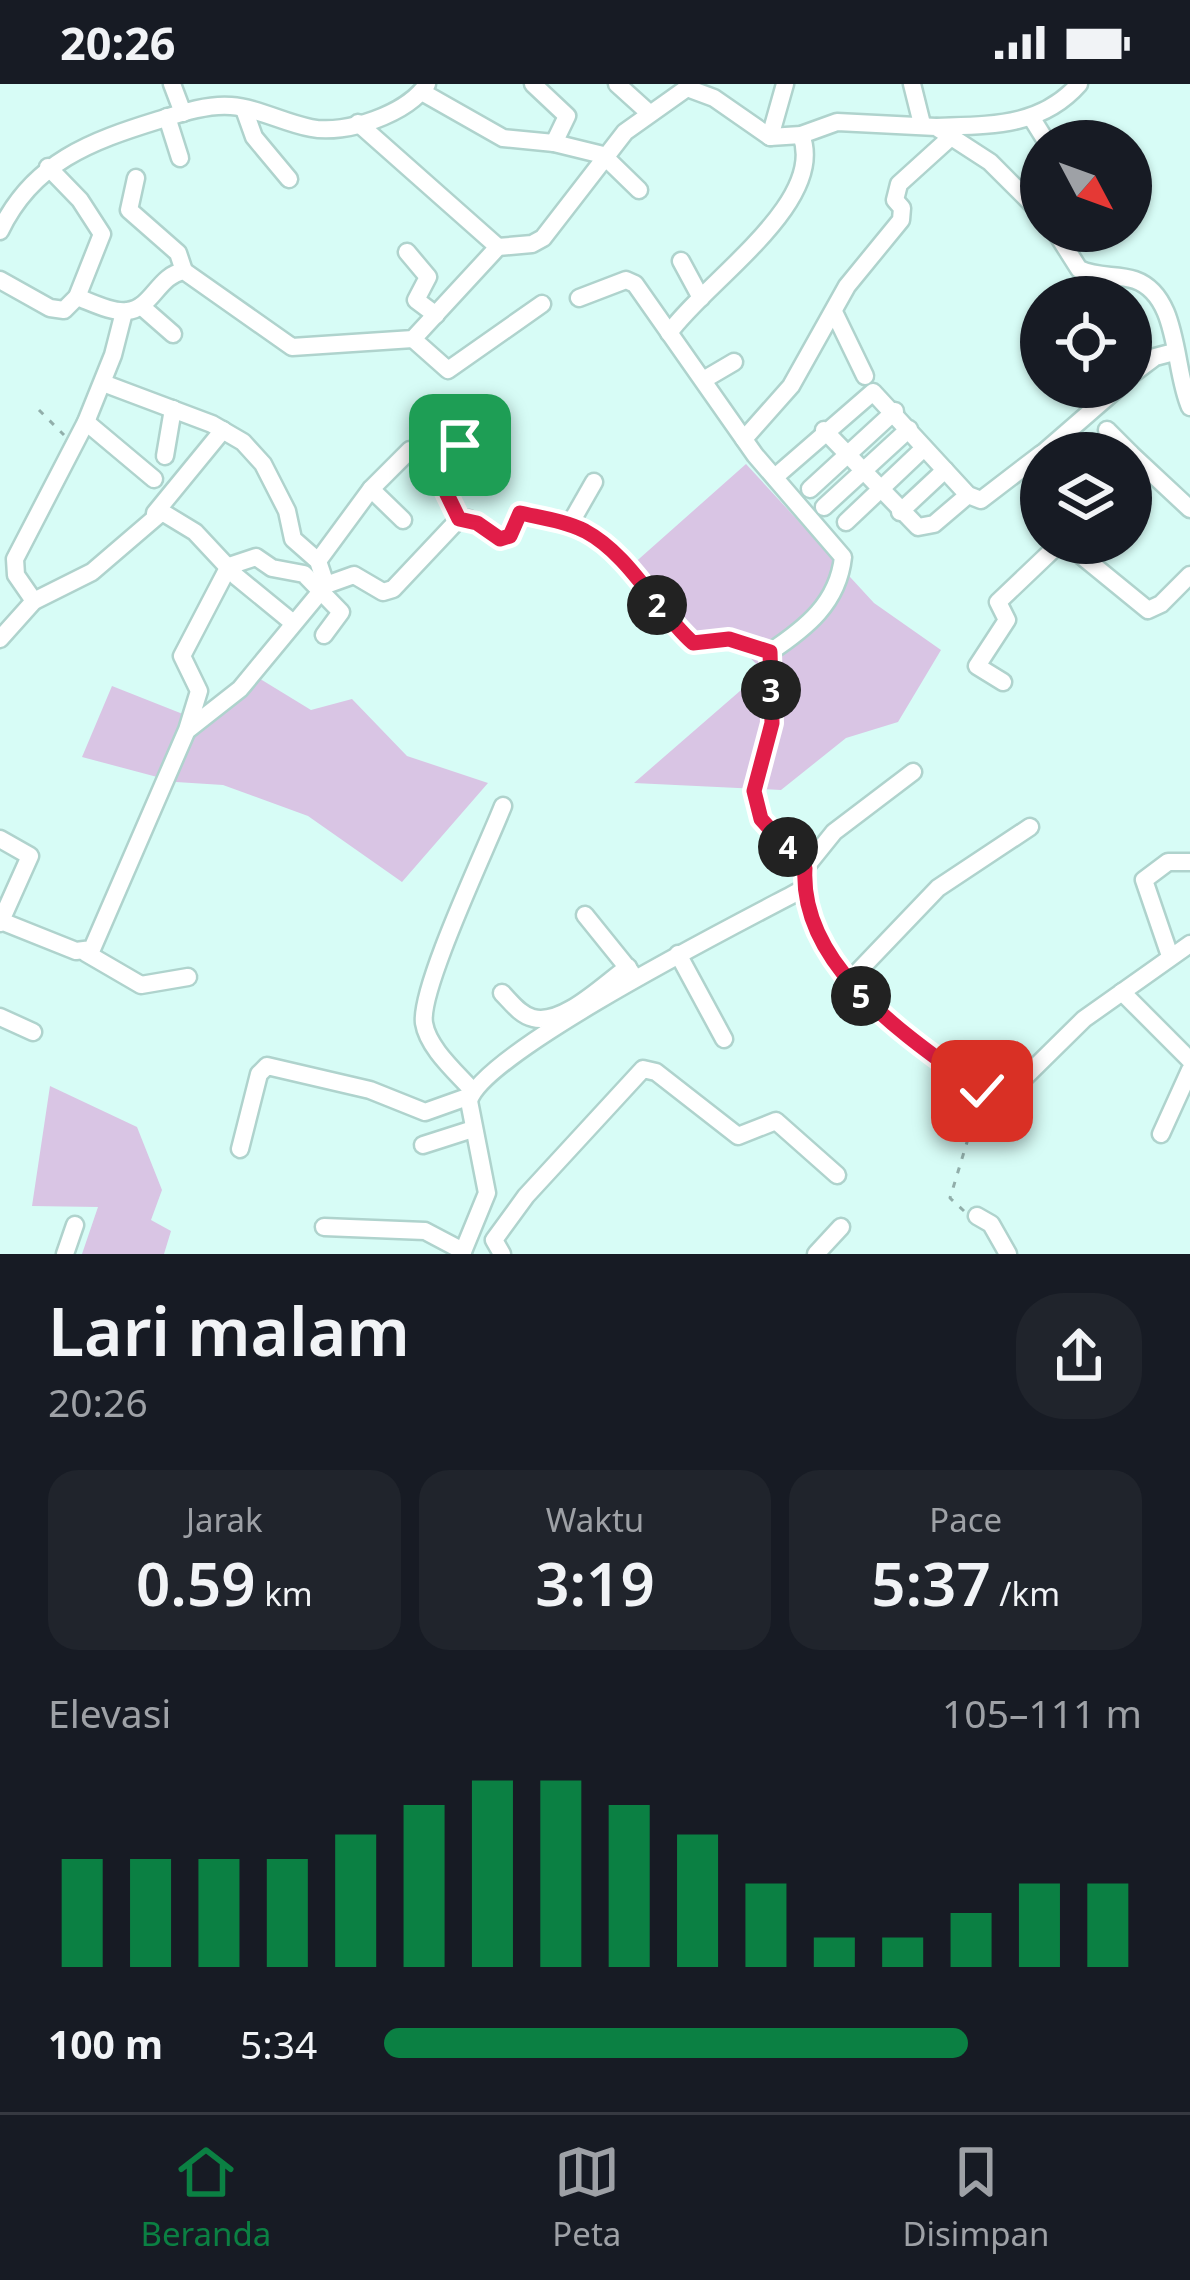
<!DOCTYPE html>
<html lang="id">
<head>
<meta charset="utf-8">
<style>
  body { margin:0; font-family:"Noto Sans",sans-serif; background:#20242c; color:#f1f3f6; height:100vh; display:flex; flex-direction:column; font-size:45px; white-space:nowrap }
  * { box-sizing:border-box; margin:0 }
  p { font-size:39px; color:#9ea1a6 }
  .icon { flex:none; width:66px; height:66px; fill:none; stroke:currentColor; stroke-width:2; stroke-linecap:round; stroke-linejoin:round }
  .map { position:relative; height:1170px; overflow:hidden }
  .side { display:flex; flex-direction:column; background:#171b24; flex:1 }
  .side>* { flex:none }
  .needle { width:78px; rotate:131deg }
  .buttons { position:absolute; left:1020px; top:36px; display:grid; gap:24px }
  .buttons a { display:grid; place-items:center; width:132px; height:132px; border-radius:50%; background:#171b24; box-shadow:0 3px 9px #0004; font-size:60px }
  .pin { position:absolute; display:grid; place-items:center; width:102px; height:102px; color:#fff; margin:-51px; border-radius:24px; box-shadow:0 6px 18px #0006 }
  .km { position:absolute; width:60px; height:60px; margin:-30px; border-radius:50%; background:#222; color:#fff; font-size:33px; line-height:60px; text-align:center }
  .round { display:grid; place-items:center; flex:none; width:126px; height:126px; border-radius:48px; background:#20242c }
  .headline { display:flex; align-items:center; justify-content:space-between; height:204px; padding:0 48px }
  h1 { font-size:66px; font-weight:600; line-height:90px }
  .metrics { display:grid; grid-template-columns:repeat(3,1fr); gap:18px; height:204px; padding:12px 48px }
  .metrics div { display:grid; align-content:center; border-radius:30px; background:#20242c; text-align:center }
  .metrics b { font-size:60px; font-weight:600 }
  .metrics small { font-size:33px; font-weight:400 }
  .metrics p { font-size:33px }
  .chart { height:336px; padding:24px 48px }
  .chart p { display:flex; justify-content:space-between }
  .chart svg { width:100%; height:216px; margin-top:12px; stroke:#0b8043; stroke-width:6 }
  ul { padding:0 48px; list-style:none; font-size:39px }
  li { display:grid; grid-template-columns:192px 144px 1fr; align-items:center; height:90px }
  li i { height:30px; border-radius:15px; background:#0b8043 }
  .status { display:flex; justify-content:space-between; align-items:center; height:84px; padding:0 60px; background:#171b24; direction:ltr }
  .status svg { height:33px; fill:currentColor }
  .tabs { display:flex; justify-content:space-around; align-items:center; height:168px; border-top:3px solid #363941; background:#171b24; font-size:33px; color:#9ea1a6 }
  .tabs a { display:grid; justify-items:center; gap:6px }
  .tabs .on { color:#0b8043 }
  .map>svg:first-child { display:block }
  .green { fill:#d9c5e4 }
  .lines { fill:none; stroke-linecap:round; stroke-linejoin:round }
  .minor-casing { stroke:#afd3cd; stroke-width:21 }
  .path { stroke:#91aeaa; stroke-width:3; stroke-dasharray:6 9; stroke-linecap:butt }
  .minor { stroke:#fff; stroke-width:16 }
  .route-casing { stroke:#fff; stroke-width:24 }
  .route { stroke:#e11d48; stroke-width:15 }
</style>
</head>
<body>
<div class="status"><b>20:26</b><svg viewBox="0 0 49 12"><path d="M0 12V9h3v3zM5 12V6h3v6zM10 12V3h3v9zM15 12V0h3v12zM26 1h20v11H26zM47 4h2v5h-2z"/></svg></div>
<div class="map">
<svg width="1190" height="1170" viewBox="0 0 1190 1170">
  <rect width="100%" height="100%" fill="#d7fcf6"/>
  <!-- green -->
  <g class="green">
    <polygon points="746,380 874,519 941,566 898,638 846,654 781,706 634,699 763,587 727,550 694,556 622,490"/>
    <polygon points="257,593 311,626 352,615 407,672 488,699 402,798 308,732 223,701 176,698 82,673 112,602 203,638"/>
    <polygon points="50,1002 137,1043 162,1106 151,1136 171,1147 164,1170 82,1170 98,1123 32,1122"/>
  </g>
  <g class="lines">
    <!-- minor casing -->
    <g class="minor-casing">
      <g id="minor">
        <polyline points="172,0 183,29"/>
        <polyline points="533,0 567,32 554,59"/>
        <polyline points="617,0 648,28"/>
        <polyline points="912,0 922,40"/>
        <polyline points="422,8 503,54 554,59 603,71 639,106"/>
        <polyline points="244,25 254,53 289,95"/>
        <polyline points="167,33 180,74"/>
        <polyline points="1031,33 1046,57"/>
        <polyline points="358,39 498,163"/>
        <path d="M937 43C991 41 1041 43 1079 0"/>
        <polyline points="770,53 785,0"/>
        <polyline points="1081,57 1094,48 1103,57"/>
        <polyline points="136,94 129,126 178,169 184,187"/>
        <path d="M0 147C33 78 91 57 159 36 181 29 208 20 231 22 258 24 284 39 311 44 346 51 407 30 427 0"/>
        <path d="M1055 147 1079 185C1097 194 1117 190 1135 196 1180 212 1173 285 1190 323"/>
        <polyline points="407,168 428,193 416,216 436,231"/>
        <polyline points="681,177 701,214"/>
        <polyline points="0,196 50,224 64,226 77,213 102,150 80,116 48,83"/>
        <path d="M77 213C91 218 112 229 127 227 152 225 158 191 184 187L292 263 413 255 498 163 532 160 543 154 625 48 687 4 714 14 770 53 801 51 837 38 936 43 990 78 1041 129"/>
        <path d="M579 214 626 196 635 200 755 371 843 473C838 519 806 544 770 568L772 639 755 707 761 735 805 784C799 885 911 954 982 1007L999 1011 1018 1000 1084 935 1190 860"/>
        <polyline points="141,222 173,250"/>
        <polyline points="834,228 865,292"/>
        <path d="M669 249C705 198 828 118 801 51"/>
        <polyline points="413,255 448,286 542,220"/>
        <polyline points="1131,291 1155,273 1174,268"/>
        <polyline points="705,295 734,278"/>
        <polyline points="103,299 212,340 243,358 263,380 287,427 293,455 318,477 326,501"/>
        <polyline points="436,335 462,369 461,383 442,400"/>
        <polyline points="86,338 154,395"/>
        <polyline points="824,346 918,443 934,440 968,411"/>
        <polyline points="1107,346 1130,369"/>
        <polyline points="744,355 791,302 847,202 901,136 902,124 895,116 899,100 952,52"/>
        <polyline points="1043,369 1119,303"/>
        <polyline points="1131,370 1190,425"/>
        <polyline points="165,372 173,325"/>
        <polyline points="775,393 873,308 968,411 981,416 1041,370"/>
        <polyline points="371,405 403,436"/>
        <polyline points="810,405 895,327"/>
        <polyline points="824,423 909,345"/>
        <polyline points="900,428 945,386"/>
        <polyline points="155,429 223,346"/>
        <path d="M459 435H469L500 455 509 453 520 429C542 434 565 437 585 447 630 471 655 526 693 559L729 555 770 568"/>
        <polyline points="846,438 924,364"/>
        <polyline points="570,440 594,398"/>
        <polyline points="1066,459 1148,526 1161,520 1190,491"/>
        <polyline points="318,477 371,405 410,366 442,400 459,435"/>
        <polyline points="34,517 16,491 15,475 86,338 113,271 124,228"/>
        <polyline points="0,555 34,517 92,488 162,428 195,448 237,493 292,538"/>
        <polyline points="1003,598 977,582 1007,536 998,518 1060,459"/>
        <polyline points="189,645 240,605 326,501 354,491 383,508 393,505 459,435"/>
        <polyline points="0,755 30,772 0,839"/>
        <polyline points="805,784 834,748 913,688"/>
        <polyline points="585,831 631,888"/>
        <polyline points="1,837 76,867 92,865 187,646 199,607 182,572 229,482 256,473 272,484 304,490 341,528 324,551"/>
        <polyline points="86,869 141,901 188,893"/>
        <polyline points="678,870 724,955"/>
        <polyline points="1170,872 1144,796 1168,778 1190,778"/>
        <polyline points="849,897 938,804 1030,743"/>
        <polyline points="1122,908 1190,976"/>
        <path d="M502 909C511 918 520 931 533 934 563 942 605 899 628 883"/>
        <polyline points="0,933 33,948"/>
        <path d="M472 1006C456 988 428 964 424 939 419 905 487 763 503 722"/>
        <polyline points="1161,1050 1190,986"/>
        <polyline points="423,1061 473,1045"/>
        <polyline points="240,1065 259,990 267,982 370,1006 425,1028 470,1012"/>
        <polyline points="977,1132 991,1140 1008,1170"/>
        <polyline points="324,1143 425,1147 463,1167"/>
        <polyline points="65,1170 75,1141"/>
        <path d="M462 1170 487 1109 469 1017C484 967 747 835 803 805"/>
        <polyline points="502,1170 494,1156 526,1112 643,985 656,988 738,1052 776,1037 837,1091"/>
        <polyline points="816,1170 841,1143"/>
      </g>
    </g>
    <!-- path -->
    <g class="path">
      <polyline points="39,326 64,351"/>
      <polyline points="964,1127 950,1114 978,1022"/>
    </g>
    <!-- minor -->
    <use href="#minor" class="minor"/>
  </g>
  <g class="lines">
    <!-- route casing -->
    <g class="route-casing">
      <path id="route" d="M460 361 461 383 442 400 459 435 477 439 500 455 510 452 520 429C542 434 565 437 585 447 630 471 656 526 693 559L729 555 770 568 772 639 754 707 761 735 805 784C799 884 911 955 982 1007"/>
    </g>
    <!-- route -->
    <use href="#route" class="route"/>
  </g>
</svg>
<div class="buttons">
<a><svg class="needle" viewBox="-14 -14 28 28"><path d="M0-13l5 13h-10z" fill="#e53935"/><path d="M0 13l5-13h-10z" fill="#9ea1a6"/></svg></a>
<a><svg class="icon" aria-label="locate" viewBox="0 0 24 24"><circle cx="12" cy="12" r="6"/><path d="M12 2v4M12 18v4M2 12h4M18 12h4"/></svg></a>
<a><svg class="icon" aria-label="layers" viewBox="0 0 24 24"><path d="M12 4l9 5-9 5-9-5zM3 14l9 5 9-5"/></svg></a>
</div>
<div class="pin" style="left:460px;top:361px;background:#1e9e55"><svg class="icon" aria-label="arrive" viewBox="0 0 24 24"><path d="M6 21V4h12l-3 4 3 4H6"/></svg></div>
<div class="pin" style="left:982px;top:1007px;background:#d93025"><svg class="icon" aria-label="check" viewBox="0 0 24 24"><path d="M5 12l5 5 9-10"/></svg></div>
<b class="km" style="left:657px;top:521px">2</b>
<b class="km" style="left:771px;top:606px">3</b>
<b class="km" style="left:788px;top:763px">4</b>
<b class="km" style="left:861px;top:912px">5</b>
</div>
<section class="side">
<div class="headline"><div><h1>Lari malam</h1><p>20:26</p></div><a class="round"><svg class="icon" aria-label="share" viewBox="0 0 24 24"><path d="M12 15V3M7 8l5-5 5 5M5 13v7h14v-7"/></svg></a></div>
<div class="metrics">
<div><p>Jarak</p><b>0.59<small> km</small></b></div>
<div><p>Waktu</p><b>3:19</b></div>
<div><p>Pace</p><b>5:37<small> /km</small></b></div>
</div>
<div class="chart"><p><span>Elevasi</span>105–111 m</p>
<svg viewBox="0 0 160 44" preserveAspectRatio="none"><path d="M5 44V22M15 44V22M25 44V22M35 44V22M45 44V17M55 44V11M65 44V6M75 44V6M85 44V11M95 44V17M105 44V27M115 44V38M125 44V38M135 44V33M145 44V27M155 44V27"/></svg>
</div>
<ul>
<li><b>100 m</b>5:34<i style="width:77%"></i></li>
</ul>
</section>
<nav class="tabs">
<a class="on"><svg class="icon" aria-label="home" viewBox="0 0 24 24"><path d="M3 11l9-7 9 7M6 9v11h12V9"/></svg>Beranda</a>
<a><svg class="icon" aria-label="map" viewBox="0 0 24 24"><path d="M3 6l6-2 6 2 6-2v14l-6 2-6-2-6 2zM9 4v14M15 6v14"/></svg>Peta</a>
<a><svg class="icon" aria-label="saved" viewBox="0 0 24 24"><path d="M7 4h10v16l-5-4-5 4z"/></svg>Disimpan</a>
</nav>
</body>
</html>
